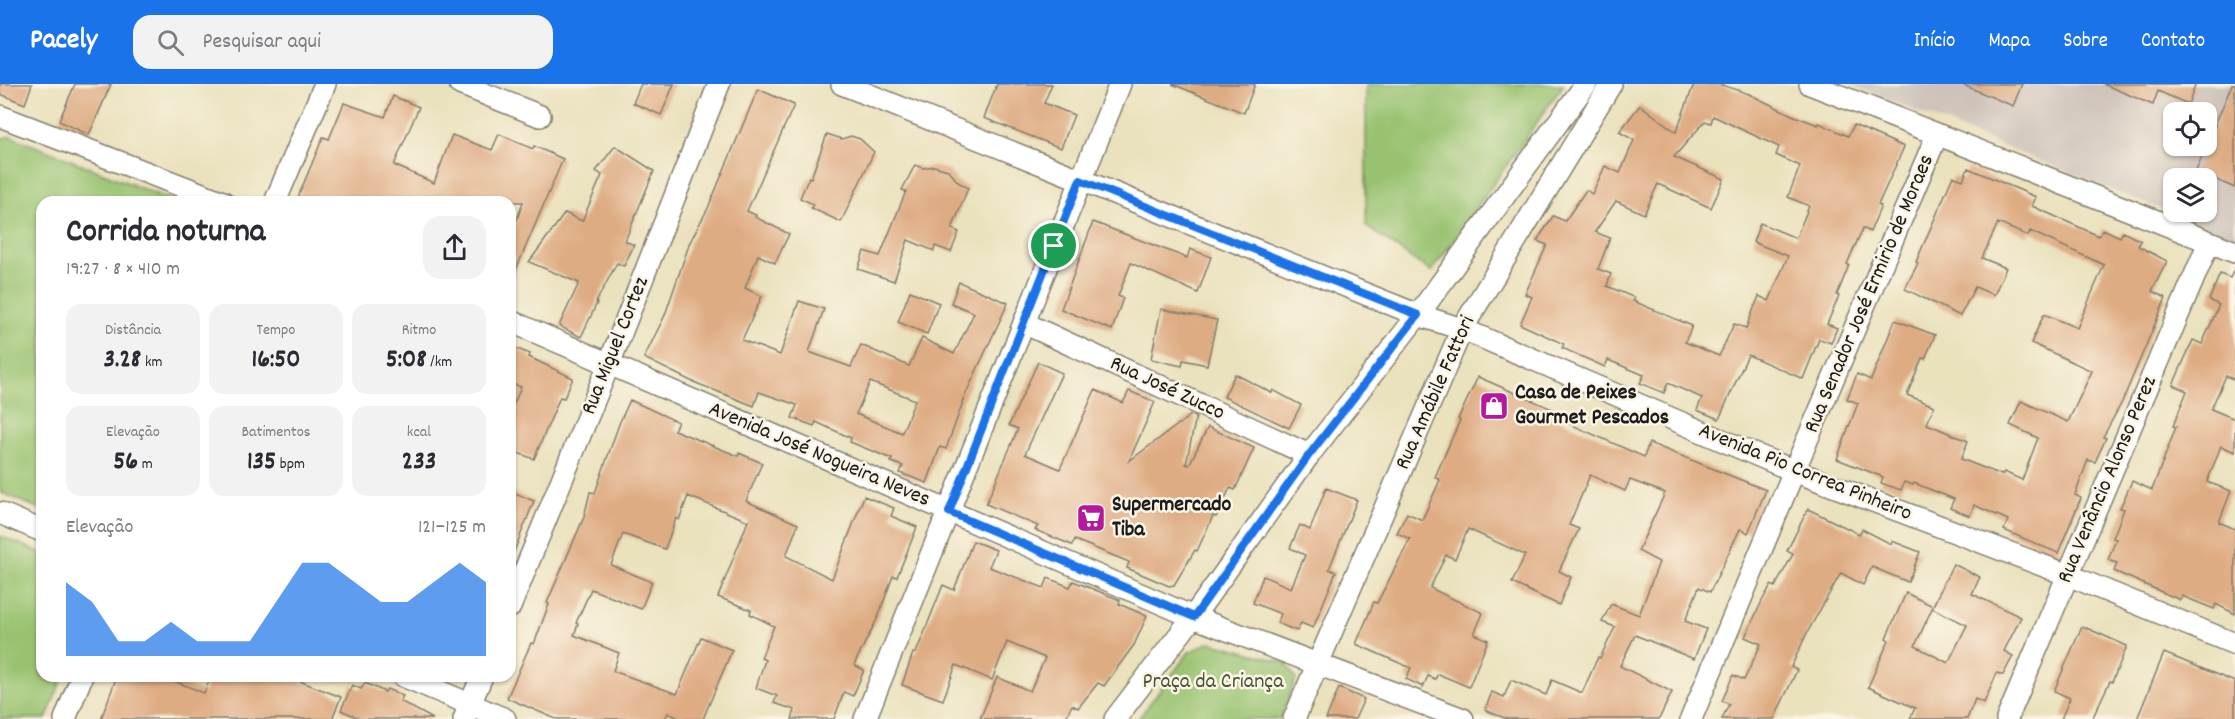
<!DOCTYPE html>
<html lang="pt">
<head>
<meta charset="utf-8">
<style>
  body { margin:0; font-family:Dekko,sans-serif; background:#f2f2f3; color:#2b2b33; height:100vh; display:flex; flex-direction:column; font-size:22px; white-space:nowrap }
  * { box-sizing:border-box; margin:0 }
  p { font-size:20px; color:#7c7c81 }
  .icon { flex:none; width:33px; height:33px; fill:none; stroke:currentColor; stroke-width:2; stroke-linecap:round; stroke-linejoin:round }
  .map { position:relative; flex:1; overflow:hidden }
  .sheet { position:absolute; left:36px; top:112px; width:480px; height:486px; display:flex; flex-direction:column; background:#fff; border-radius:18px; box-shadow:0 2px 4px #0004 }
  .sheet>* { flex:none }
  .buttons { position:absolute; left:2163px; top:18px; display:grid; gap:12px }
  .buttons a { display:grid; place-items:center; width:54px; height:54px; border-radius:12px; background:#fff; box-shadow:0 2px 4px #0004; font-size:30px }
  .pin { position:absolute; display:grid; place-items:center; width:51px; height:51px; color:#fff; margin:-26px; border:3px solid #fff; border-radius:50%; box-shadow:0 2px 6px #0007 }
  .round { display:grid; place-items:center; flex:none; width:63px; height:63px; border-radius:18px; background:#f2f2f3 }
  .summary { display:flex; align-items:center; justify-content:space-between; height:102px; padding:0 30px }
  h1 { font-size:33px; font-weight:800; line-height:45px }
  .metrics { display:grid; grid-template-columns:repeat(3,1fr); gap:9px; height:102px; padding:6px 30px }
  .metrics div { display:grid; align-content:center; border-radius:15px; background:#f2f2f3; text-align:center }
  .metrics b { font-size:26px; font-weight:800 }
  .metrics small { font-size:16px; font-weight:400 }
  .metrics p { font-size:16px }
  .chart { height:168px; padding:12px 30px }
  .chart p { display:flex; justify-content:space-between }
  .chart svg { width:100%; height:108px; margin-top:6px; fill:#1a73e8; opacity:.7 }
  header { display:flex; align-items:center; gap:36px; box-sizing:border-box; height:84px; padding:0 30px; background:#1a73e8; color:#fff }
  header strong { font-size:28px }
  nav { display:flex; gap:33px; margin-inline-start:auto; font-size:21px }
  .search { width:420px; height:54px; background:#f2f2f3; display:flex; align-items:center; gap:15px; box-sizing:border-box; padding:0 21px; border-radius:18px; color:#7c7c81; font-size:22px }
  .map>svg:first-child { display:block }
  .industrial { fill:#cec2b9; fill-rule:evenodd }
  .green { fill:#98c26f; stroke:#5a6f46; stroke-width:1.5 }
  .building { fill:#deac83; fill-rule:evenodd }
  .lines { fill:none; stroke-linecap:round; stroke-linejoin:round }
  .minor-casing { stroke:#837e6c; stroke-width:24 }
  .minor { stroke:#fff; stroke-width:21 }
  .route-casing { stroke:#fff; stroke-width:12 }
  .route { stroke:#1a73e8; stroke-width:8 }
  .labels { text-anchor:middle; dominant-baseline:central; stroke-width:5; stroke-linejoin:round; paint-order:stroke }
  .street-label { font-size:22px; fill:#1c1c1c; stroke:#fcf5e5 }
  .poi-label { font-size:22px; font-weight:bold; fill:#1c1c1c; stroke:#fcf5e5; text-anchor:start }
  .park-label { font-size:22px; fill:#475639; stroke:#fcf5e5 }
</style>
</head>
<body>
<header>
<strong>Pacely</strong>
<div class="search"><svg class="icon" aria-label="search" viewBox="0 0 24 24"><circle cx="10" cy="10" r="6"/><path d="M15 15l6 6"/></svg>Pesquisar aqui</div>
<nav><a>Início</a><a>Mapa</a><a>Sobre</a><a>Contato</a></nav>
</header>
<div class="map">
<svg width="2235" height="635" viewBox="0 0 2235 635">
  <rect width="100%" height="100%" fill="#fcf5e5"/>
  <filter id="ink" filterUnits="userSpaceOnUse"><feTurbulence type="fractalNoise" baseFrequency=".0167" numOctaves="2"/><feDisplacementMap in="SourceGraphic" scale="12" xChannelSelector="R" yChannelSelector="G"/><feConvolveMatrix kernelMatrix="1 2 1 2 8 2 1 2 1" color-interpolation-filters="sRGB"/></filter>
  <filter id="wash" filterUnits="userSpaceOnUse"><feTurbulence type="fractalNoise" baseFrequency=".008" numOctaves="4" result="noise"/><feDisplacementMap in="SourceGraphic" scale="24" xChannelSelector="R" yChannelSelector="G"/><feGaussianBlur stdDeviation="1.35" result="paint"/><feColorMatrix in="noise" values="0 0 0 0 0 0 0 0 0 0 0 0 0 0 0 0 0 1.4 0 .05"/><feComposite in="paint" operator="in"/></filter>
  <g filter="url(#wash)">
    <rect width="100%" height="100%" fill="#eae1bd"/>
    <!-- industrial -->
    <path class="industrial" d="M1849 0H2235V155ZM2174 28H2206V62H2174ZM2174 94H2206V128H2174Z"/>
    <!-- green -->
    <g class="green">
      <polygon points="1366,0 1564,0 1431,188 1366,142"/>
      <polygon points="10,52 176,118 42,118 42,426 0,408 0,55"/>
      <polygon points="0,452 42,469 42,592 63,593 46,635 0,635"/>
      <polygon points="1210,558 1286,579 1296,595 1280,635 1138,635 1189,568"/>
    </g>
    <g id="blocks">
      <!-- building -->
      <g class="building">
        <polygon points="0,0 32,0 25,20 0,10"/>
        <polygon points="75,0 111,0 89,51 59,37"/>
        <polygon points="641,0 674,0 661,31 633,19"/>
        <polygon points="997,0 1052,0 1044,19 1074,31 1061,64 984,34"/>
        <polygon points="1172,0 1255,0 1244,29"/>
        <path d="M1694 0H1719L1749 10 1792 31 1818 41 1819 39 1848 52 1854 41 1904 63 1878 121 1881 122 1870 148 1863 144 1847 180 1849 181 1837 211 1839 212 1827 240 1837 244 1831 259 1819 255 1803 295 1748 271 1719 335 1697 326 1702 314 1668 299 1664 309 1640 299 1644 291 1608 276 1605 283 1562 264 1564 260 1520 240 1532 213 1525 210 1547 161 1537 157 1553 132 1565 137 1586 106 1592 110 1605 82 1620 89 1634 56 1619 48 1640 21 1676 48ZM1713 32 1779 63 1776 71 1800 82 1788 113 1809 122 1796 154 1760 139 1753 158 1788 172 1769 217 1759 212 1746 244 1734 240 1719 272 1685 258 1692 242 1633 217 1635 214 1607 202 1611 190 1598 185 1610 154 1595 148 1616 117 1644 130 1658 100 1711 124 1724 95 1674 73 1705 37 1711 39Z"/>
        <polygon points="1961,0 2022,0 2013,22"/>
        <polygon points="2103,0 2196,0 2188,20 2158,7 2153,21"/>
        <polygon points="2232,0 2235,0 2235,104 2196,87"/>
        <path d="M758 5 794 21 747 127 756 131 755 133 789 150 775 179 758 171 745 204 762 212 742 256 780 271 799 217 824 225 809 268 851 283 861 261 909 282 922 254 954 270 974 229 951 219 959 198 1008 219 962 318H963L946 365 940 363 927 399 900 389 903 382 891 378 892 375 850 358 851 354 816 338 814 342 792 334 797 321 759 308 754 322 691 297 644 274 665 231 690 158 708 124ZM870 298 915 316 902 349 856 330Z"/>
        <polygon points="393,12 419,23 394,81 434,99 452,51 492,66 499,50 533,65 534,62 563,75 510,200 510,156 523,118 296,118 323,53 329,55 344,19 385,33"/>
        <polygon points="827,50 842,55 851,52 860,55 874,68 841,138 811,124 813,120 800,114 809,93 811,94"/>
        <polygon points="615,62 654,87 625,157 634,161 624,182 617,179 596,218 597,219 581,253 559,242 579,199 529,178 565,129 582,137 602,91 596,87"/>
        <polygon points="915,81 923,84 934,82 948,86 958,98 968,104 952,145 959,148 951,168 935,162 934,167 908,156 894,197 858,185 864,167 880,172 906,107 902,106"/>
        <polygon points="1968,84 2036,113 2032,122 2099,152 2103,145 2120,153 2123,148 2141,157 2138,162 2167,177 2152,207 2166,214 2122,318 2103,353 2106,354 2095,378 2088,376 2075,411 2081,414 2058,469 2004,446 2008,436 1974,421 1970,432 1950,424 1954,415 1914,399 1913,401 1904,398 1901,406 1881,399 1883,393 1837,375 1858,319 1847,315 1857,290 1871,296 1895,236 1935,251 1925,275 1922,274 1907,311 1934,322 1927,340 1968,357 1961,375 2002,391 2004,388 2022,396 2038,354 2010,341 2021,317 2068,338 2092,287 2031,259 2044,230 2077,244 2104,181 2030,147 2028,152 1998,139 1982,174 2006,184 1994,211 1975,203 1960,232 1905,205 1918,179 1916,178 1953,92 1963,96"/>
        <polygon points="1093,138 1187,174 1190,165 1211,173 1198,209 1131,179 1118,212 1123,214 1112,246 1061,225"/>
        <polygon points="2235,183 2235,296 2226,292 2211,325 2235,335 2235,368 2221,362 2207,398 2231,407 2219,438 2235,445 2235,530 2216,520 2214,525 2182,512 2180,516 2114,487 2117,479 2108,476 2116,455 2113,454 2124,425 2120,424 2132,397 2152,406 2176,343 2173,342 2187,307 2173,301 2193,256 2202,260 2219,221 2209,216 2220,190 2230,194"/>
        <polygon points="910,207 939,219 927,250 898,238"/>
        <polygon points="1161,225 1217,236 1207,281 1183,276 1182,282 1151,275"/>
        <polygon points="510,262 530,270 529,273 573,294 564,314 560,313 534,375 510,366 510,329 521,303 510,299"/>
        <polygon points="1038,278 1062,289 1025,370 1060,385 1095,306 1123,319 1129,307 1155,318 1129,377 1191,331 1196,333 1186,380 1189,381 1208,343 1254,364 1235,406 1230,404 1216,433 1213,432 1197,467 1195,466 1174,501 1169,502 1127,484 1129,478 1075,456 1072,461 1035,446 1038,442 986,420 1018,345 1009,341"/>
        <polygon points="1235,290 1272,309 1273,306 1301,321 1289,344 1224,313"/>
        <polygon points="1478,293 1557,327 1554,333 1644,373 1649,359 1766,406 1748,449 1740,445 1710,508 1699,503 1685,537 1706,545 1694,575 1635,551 1620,582 1672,608 1659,635 1507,635 1485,626 1492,608 1504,613 1511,596 1546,611 1552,596 1582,609 1598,573 1600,574 1615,543 1602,538 1611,520 1639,531 1659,478 1638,467 1665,409 1630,396 1625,407 1590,391 1569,441 1579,445 1559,487 1571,493 1559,521 1512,499 1525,471 1468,445 1455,475 1446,471 1430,504 1483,529 1474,550 1488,556 1469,603 1438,590 1435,595 1428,592 1423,603 1406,595 1411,584 1356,560 1374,518 1377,519 1410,455 1397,449 1407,429 1422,436 1440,396 1435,393 1460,336 1458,335"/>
        <polygon points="630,316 678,338 674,346 738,372 739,369 762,379 746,417 798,440 786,472 832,495 864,412 894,424 891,432 917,443 897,493 893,492 878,533 854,581 864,586 853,612 844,608 834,635 792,635 795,626 774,619 777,612 756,604 765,576 761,574 774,542 750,530 751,526 718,513 748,437 688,412 679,436 676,434 665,465 623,450 611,481 652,498 641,525 591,505 576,539 578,540 574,551 619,569 613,587 677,610 701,553 732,566 703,635 681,635 668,629 665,635 556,635 507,614 531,559 534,560 549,520 547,519 584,433 590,408 595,409 619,340"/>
        <polygon points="1326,404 1357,416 1329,485 1336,488 1313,544 1301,539 1297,547 1277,539 1281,530 1253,519 1263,492 1291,504 1305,471 1290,464 1300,441 1310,446"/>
        <polygon points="510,407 534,417 511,475 510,475"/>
        <polygon points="1808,425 1859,450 1862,445 1891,460 1892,457 1920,468 1908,498 1872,483 1863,501 1841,489 1807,549 1791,583 1797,586 1774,635 1722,635 1729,620 1722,617 1733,591 1744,596 1761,560 1745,553 1762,517 1771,501 1775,503 1793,470 1787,467"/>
        <polygon points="973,457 996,466 989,483 1044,504 1048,494 1070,503 1073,497 1120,516 1119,520 1147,532 1134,561 1104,602 1098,599 1078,624 1072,621 1065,635 980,635 997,593 1030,607 1045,574 1007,558 992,596 956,581 943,616 902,601 913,569 916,569 943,501 954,506"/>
        <polygon points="1953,480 1980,493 1972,510 2021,533 2004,567 2013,572 2003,591 1997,589 1984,619 1975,615 1967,635 1910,635 1915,624 1868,603 1889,556 1886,554 1906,509 1933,522 1915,562 1948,579 1967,541 1932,524"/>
        <polygon points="2082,542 2127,562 2112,598 2110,597 2092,635 2061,635 2070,614 2054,607"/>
        <polygon points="2164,569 2235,598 2235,635 2137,635"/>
        <polygon points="117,592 162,592 204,609 211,592 289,593 341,613 332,635 101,635"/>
        <polygon points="365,599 385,608 387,605 403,612 400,617 433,635 361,635 341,626 352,601 361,605"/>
        <polygon points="1339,604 1364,615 1355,635 1326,635"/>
      </g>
    </g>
  </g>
  <g filter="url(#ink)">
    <use href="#blocks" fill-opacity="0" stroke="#837e6c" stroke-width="1.5"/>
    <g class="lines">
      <!-- minor casing -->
      <g class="minor-casing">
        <g id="minor">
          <polyline points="460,0 540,32"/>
          <polyline points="842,0 1418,231 1462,245 1794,387 2068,491 2235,560"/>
          <polyline points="1810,0 2235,168"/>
          <polyline points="0,32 223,118"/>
          <polyline points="275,118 325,0"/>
          <polyline points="510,237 1193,533 1463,635"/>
          <polyline points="1024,239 1309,371"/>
          <polyline points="0,429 42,447"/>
          <polyline points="510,523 609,280 719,0"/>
          <polyline points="403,592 505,635"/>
          <polyline points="65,635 82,592"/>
          <polyline points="464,635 482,592"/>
          <polyline points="865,635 1120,0"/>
          <polyline points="1115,635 1193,533 1309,371 1418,231 1586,0"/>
          <polyline points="1294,635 1462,245 1611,0"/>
          <polyline points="1691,635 1794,387 1937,51"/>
          <polyline points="2007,635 2209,158"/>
        </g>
      </g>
      <!-- minor -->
      <use href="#minor" class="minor"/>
    </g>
  </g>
  <g class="lines" filter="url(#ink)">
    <!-- route casing -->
    <g class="route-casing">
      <polygon id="route" points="1080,96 1418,231 1309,371 1194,533 949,428"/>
    </g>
    <!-- route -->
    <use href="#route" class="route"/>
  </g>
  <!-- icons -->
  <defs>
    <g id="shop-square" transform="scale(1.5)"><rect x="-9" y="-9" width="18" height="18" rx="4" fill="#b5179e" stroke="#fcf5e5"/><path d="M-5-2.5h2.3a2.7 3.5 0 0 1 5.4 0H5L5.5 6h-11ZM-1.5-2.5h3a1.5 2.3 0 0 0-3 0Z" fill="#fff"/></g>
    <g id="supermarket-square" transform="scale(1.5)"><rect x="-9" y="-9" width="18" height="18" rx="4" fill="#b5179e" stroke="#fcf5e5"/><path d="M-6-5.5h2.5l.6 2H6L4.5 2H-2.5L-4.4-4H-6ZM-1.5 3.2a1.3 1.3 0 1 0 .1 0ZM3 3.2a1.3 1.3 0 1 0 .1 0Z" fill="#fff"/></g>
  </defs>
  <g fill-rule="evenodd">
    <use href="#shop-square" x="1494" y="322"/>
    <use href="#supermarket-square" x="1091" y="434"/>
  </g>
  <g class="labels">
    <!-- street labels -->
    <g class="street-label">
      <text transform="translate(1870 210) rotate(-67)">Rua Senador José Ermirio de Moraes</text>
      <text transform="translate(616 262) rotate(-68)">Rua Miguel Cortez</text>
      <text transform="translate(1167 305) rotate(25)">Rua José Zucco</text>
      <text transform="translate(1436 309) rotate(-66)">Rua Amábile Fattori</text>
      <text transform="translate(819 371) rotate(23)">Avenida José Nogueira Neves</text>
      <text transform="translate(1805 389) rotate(22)">Avenida Pio Correa Pinheiro</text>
      <text transform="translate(2108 396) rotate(-67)">Rua Venâncio Alonso Perez</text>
    </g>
    <!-- poi labels -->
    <g class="poi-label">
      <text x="1515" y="309">Casa de Peixes<tspan x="1515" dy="25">Gourmet Pescados</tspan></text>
      <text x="1112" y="421">Supermercado<tspan x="1112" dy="25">Tiba</tspan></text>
    </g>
    <!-- park labels -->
    <g class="park-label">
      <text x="1213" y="598">Praça da Criança</text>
    </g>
  </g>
</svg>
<div class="buttons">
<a><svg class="icon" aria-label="locate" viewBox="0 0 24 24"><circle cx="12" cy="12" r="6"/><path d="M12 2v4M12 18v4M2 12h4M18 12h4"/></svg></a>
<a><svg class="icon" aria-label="layers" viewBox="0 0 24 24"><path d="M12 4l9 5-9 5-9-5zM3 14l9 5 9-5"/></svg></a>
</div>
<div class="pin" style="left:1054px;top:162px;background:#1e9e55"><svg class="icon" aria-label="arrive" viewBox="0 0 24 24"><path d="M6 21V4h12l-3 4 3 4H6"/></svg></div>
<section class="sheet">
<div class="summary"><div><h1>Corrida noturna</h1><p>19:27 · 8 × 410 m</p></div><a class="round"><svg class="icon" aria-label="share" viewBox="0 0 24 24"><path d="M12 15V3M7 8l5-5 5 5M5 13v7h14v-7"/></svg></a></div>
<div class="metrics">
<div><p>Distância</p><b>3.28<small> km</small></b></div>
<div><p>Tempo</p><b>16:50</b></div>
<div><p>Ritmo</p><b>5:08<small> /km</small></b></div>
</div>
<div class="metrics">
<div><p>Elevação</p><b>56<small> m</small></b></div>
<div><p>Batimentos</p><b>135<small> bpm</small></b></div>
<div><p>kcal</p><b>233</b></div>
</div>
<div class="chart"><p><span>Elevação</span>121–125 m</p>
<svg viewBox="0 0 160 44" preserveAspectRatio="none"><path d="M0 44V14L10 22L20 38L30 38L40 30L50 38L60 38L70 38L80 22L90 6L100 6L110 14L120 22L130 22L140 14L150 6L160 14V44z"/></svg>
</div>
</section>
</div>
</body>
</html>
